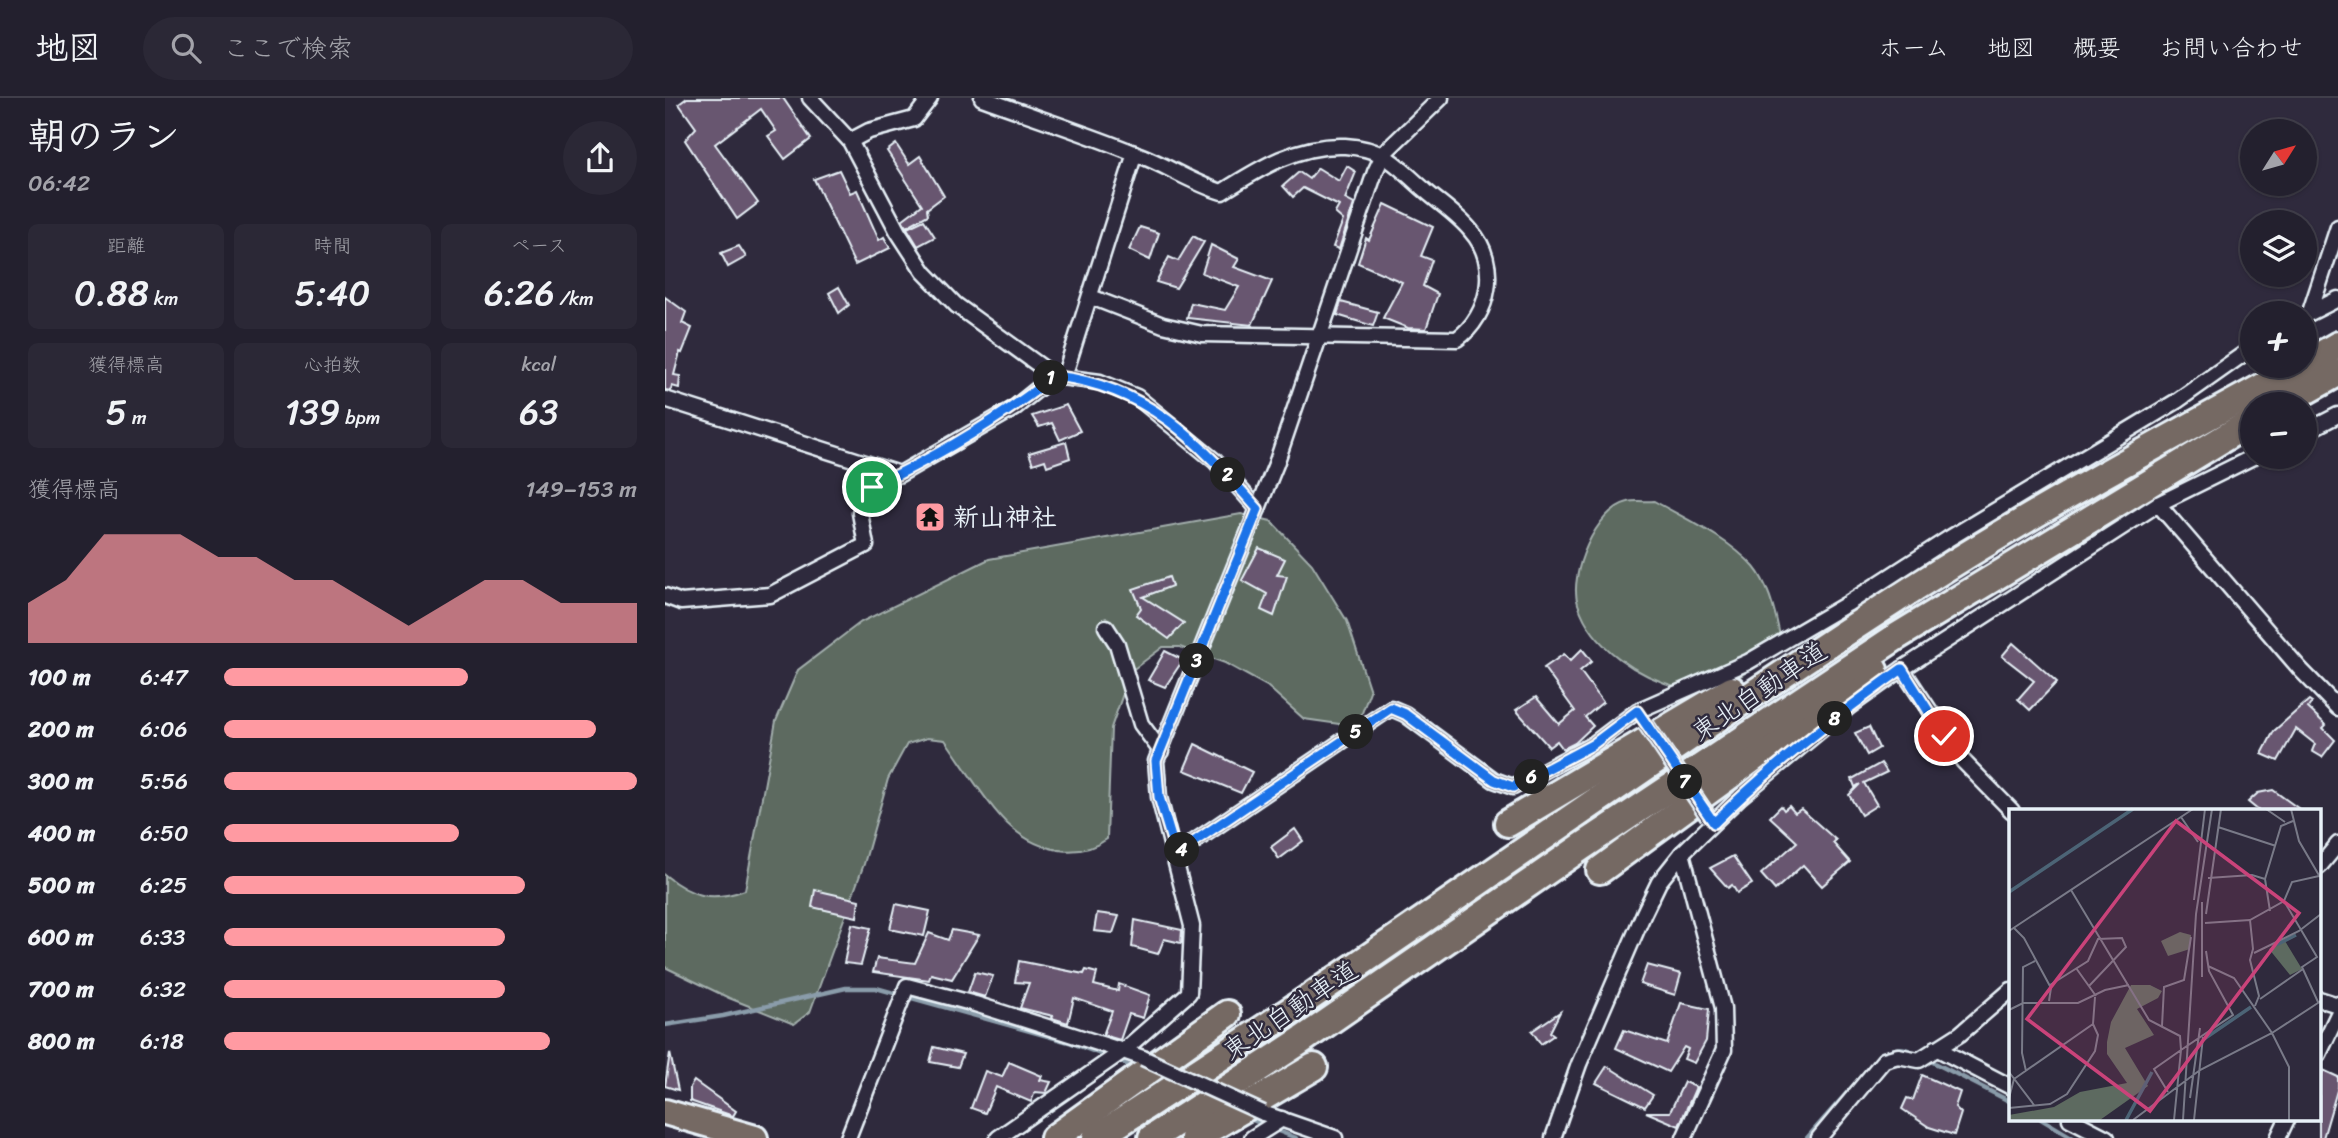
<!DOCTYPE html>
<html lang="ja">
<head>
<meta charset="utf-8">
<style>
  body { margin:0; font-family:Sriracha,"Klee One",sans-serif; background:#2b2836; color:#f1f3f6; height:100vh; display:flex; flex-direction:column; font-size:26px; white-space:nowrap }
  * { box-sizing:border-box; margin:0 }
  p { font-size:23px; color:#a3a3aa }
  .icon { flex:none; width:38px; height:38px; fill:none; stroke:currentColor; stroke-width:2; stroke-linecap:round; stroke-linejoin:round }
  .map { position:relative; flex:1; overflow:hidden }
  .drawer { display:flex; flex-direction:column; background:#23202e; width:665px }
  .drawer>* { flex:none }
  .needle { width:46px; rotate:53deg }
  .fabs { position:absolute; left:1575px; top:21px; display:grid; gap:14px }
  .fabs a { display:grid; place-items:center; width:77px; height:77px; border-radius:50%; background:#23202e; box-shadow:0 2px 5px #0004,0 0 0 2px #403e4a; font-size:35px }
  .pin { position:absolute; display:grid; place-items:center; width:60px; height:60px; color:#fff; margin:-30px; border:4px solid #fff; border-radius:50%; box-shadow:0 2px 7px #0007 }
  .km { position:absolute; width:35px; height:35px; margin:-18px; border-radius:50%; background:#222; color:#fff; font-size:19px; line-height:35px; text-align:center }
  .round { display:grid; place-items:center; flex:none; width:74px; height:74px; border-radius:37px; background:#2b2836 }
  .headline { display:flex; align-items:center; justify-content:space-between; height:119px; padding:0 28px }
  h1 { font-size:38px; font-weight:600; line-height:52px }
  .figures { display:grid; grid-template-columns:repeat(3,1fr); gap:10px; height:119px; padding:7px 28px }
  .figures div { display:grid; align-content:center; border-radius:10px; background:#2b2836; text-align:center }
  .figures b { font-size:35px; font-weight:600 }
  .figures small { font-size:19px; font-weight:400 }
  .figures p { font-size:19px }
  .chart { height:196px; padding:14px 28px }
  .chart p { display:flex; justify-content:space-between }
  .chart svg { width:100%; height:126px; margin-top:7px; fill:#ff9aa2; opacity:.7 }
  ul { padding:0 28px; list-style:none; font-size:23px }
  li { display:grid; grid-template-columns:112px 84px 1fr; align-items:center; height:52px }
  li i { height:18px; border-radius:9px; background:#ff9aa2 }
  header { display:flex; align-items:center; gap:42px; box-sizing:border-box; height:98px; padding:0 35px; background:#23202e; border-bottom:2px solid #403e4a }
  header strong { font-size:33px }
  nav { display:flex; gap:38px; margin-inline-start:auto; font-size:24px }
  .search { width:490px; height:63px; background:#2b2836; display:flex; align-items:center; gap:18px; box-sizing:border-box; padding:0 24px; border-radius:38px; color:#a3a3aa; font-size:26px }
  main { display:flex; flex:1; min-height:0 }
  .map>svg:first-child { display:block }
  .green { fill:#5d6a60; stroke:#a2aeac; stroke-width:2 }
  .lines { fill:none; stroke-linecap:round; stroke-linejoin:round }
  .stream { stroke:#8a9caa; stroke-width:4.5 }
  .building { fill:#68566f; stroke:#e8f1f8; stroke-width:2 }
  .minor-casing { stroke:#e8f1f8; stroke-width:19 }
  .trunk-casing { stroke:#e8f1f8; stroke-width:30 }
  .motorway-casing { stroke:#e8f1f8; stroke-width:32 }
  .minor { stroke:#2f2a3d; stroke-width:14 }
  .trunk { stroke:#756964; stroke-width:24 }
  .motorway { stroke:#756964; stroke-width:26 }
  .minor-bridge-casing { stroke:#e8f1f8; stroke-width:19; stroke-linecap:butt }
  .minor-bridge { stroke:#2f2a3d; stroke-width:14 }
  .route-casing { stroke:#fff; stroke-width:14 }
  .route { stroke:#1a73e8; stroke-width:9 }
  .labels { text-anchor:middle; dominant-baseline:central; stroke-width:5; stroke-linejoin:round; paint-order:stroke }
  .poi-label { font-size:26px; font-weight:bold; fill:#e8f1f8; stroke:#2f2a3d; text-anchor:start }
  .street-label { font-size:26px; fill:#e8f1f8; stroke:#2f2a3d }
  .inset-river { fill:none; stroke:#4c6476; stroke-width:3.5 }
  .inset-road { fill:none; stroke:#797a88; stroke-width:2 }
  .view { fill:#ca437a; fill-opacity:0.15; stroke:#ca437a; stroke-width:3.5 }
  .inset-edge { fill:none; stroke:#e8f1f8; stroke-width:3.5 }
</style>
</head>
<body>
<header>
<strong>地図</strong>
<div class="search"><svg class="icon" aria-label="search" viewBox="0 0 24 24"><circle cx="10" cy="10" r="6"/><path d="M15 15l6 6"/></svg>ここで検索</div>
<nav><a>ホーム</a><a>地図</a><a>概要</a><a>お問い合わせ</a></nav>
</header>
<main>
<section class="drawer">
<div class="headline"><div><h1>朝のラン</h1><p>06:42</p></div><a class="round"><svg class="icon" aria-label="share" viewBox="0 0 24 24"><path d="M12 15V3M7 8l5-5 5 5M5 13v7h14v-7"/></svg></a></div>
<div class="figures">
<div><p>距離</p><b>0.88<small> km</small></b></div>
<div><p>時間</p><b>5:40</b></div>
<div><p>ペース</p><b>6:26<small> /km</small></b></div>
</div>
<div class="figures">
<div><p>獲得標高</p><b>5<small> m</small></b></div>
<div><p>心拍数</p><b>139<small> bpm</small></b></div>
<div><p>kcal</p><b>63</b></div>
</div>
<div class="chart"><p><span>獲得標高</span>149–153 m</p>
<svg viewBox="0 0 160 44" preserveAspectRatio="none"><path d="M0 44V30L10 22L20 6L30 6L40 6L50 14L60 14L70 22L80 22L90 30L100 38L110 30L120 22L130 22L140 30L150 30L160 30V44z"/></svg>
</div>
<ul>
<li><b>100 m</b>6:47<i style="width:59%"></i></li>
<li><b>200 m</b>6:06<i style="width:90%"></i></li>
<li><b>300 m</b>5:56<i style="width:100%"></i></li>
<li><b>400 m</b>6:50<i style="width:57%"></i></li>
<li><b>500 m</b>6:25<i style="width:73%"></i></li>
<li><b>600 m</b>6:33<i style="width:68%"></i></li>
<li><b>700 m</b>6:32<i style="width:68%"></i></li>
<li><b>800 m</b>6:18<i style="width:79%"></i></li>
</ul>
</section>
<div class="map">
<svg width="1673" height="1040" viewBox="0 0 1673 1040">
  <rect width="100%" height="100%" fill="#2f2a3d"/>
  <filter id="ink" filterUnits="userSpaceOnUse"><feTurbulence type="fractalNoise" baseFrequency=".0143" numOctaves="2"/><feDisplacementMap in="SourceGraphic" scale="14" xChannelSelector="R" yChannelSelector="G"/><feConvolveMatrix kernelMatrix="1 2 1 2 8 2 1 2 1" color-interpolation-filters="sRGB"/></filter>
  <g filter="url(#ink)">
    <!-- green -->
    <g class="green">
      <path d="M989 403C1023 422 1063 440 1089 469 1105 488 1112 520 1116 544 1094 568 1069 587 1036 593 1030 595 1022 592 1016 590 974 579 927 550 913 506 903 478 931 411 963 404 971 402 981 404 989 403Z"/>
      <path d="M576 416 606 423 647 466 682 523 705 593 697 615 681 627 639 621 602 588 560 565 515 549H498L466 573 446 630 442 741C413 762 374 753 347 730 327 714 297 665 280 642L262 640 242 646 223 681 199 766 145 914 129 926 64 900 0 869V777C27 799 47 804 80 792L111 623 133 572 196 524 324 461Z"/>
    </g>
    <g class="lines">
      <!-- stream -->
      <g class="stream">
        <polyline points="0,927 58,918 181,890 211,890 404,944 443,959"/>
        <path d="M1219 957C1233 947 1239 949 1254 957"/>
        <polyline points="1262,961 1346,1004"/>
        <polyline points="452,962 467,969"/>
        <polyline points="582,1020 600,1027"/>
        <polyline points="1376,1021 1408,1040"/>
        <polyline points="608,1031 631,1040"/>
        <polyline points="1142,1040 1202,972"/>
      </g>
    </g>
    <!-- building -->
    <g class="building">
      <polygon points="22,0 118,0 146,41 120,61 103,38 111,33 96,11 50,46 93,105 72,121 20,42 31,30 14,6"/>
      <polygon points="231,46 244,66 255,58 279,98 262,111 263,117 241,129 237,122 257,107 222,53"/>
      <polygon points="682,68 691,74 680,101 689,106 674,151 668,149 678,122 670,115 674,108 638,90 628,99 618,88 634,74 644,81 653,70 674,83"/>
      <polygon points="174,72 185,95 192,92 214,142 219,139 225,150 190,167 149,81"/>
      <polygon points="720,106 768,129 756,158 767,162 758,188 773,196 761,231 743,230 718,220 737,184 693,165 701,140 704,142"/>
      <polygon points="259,122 270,139 253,148 242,130"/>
      <polygon points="475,129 494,135 485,162 464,152"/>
      <polygon points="528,138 539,144 511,190 491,184 504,159 513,163"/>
      <polygon points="546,147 574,161 569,169 607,183 587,227 522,220 526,205 560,212 574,189 537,175"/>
      <polygon points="74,148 81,159 63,169 56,155"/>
      <polygon points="174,189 184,207 174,215 164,195"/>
      <polygon points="0,199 21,214 17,225 27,230 17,255 15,254 9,277 15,278 14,290 7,288 6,293 0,292"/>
      <polygon points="676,204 713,214 708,228 672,217"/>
      <polygon points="401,307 415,333 395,342 387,325 374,329 367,318"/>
      <polygon points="401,344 405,360 382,368 380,362 368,366 364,355"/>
      <polygon points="594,450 620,461 612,477 622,478 609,518 596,512 602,496 577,482"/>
      <polygon points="504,479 507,488 478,499 519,525 504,541 471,517 476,510 468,491"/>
      <polygon points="1348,545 1392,584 1365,612 1353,601 1369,583 1337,558"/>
      <polygon points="917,551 927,563 915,573 938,604 920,619 928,628 910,645 898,651 892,643 884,649 851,612 871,599 894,626 910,613 879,570 899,556 905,563"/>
      <polygon points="500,553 518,562 500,589 483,582"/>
      <polygon points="1644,602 1647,604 1643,610 1661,627 1658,630 1670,642 1657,659 1647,653 1650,646 1631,631 1613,663 1597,656 1609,633"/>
      <polygon points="1204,629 1214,650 1202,657 1190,635"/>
      <polygon points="530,646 587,674 576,695 519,672"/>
      <polygon points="1216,665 1222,674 1199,685 1212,707 1196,717 1184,697 1195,686 1190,689 1187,681"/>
      <polygon points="1608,692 1637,713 1594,713 1583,704 1593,695"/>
      <polygon points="1116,708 1119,712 1124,708 1130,715 1136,711 1171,742 1168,745 1185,764 1157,788 1138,767 1110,792 1096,776 1132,744 1105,719"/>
      <polygon points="630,731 638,743 614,761 606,749"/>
      <polygon points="1068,758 1087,786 1072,795 1067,787 1063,790 1045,770"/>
      <polygon points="150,792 194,802 192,819 147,809"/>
      <polygon points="231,806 265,813 259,838 225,831"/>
      <polygon points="432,815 454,818 448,835 429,833"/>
      <polygon points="470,822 517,832 516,845 499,841 493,856 467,849"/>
      <polygon points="187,826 206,830 196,867 179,865"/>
      <polygon points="287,832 314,837 287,881 266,876 264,882 208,874 212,860 250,865 264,835 283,842"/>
      <polygon points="354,863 419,876 421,872 432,875 429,887 453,893 454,886 485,897 478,920 464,916 455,942 438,937 447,913 409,900 403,925 387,920 388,918 355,910 364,885 350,884"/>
      <polygon points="982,867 1016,876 1010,897 975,886"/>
      <polygon points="310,874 328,878 320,899 303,894"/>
      <polygon points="1016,905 1044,911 1041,943 1029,965 1019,961 1023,951 1019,949 1003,974 951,950 959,932 1002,946"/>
      <polygon points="895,914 885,934 889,937 876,946 867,933"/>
      <polygon points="269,949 298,956 293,969 265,964"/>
      <polygon points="5,955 13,992 0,988"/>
      <polygon points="344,964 377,978 375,982 386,984 381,995 370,994 366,1004 331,989 320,1015 306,1010 320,973 337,979"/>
      <polygon points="942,968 988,997 980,1009 931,985"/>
      <polygon points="1658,972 1673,979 1673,989 1658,1040 1654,1040 1654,986"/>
      <polygon points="1257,977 1295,994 1290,1009 1296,1015 1289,1037 1264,1029 1237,1011 1242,1000 1248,1002"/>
      <polygon points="29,983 71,1013 68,1018 25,1003 25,989"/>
      <polygon points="1019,984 1031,989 1014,1028 981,1014 1005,1014"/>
    </g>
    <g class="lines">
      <!-- minor casing -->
      <g class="minor-casing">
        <g id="minor">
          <polyline points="145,0 185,43 233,134 259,174 291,207 389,278 435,284 472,299 550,363 593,411"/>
          <path d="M317 0C369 19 423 36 474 57 503 68 527 85 557 94 595 70 633 46 680 48 723 51 731 68 762 94 776 106 794 118 806 133 835 165 825 218 792 241L537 236 498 227 426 199"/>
          <polyline points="185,43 204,33 249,21 265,0"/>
          <polyline points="1645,214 1673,129"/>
          <polyline points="1641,217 1673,201"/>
          <polyline points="399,279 470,55"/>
          <polyline points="0,301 235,376 348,311 389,278"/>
          <polyline points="1640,334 1673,317"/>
          <polyline points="1493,406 1636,572 1673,610"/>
          <polyline points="0,498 16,504 105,497 201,447 195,415 207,389 235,376"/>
          <polyline points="441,529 452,546 476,626 496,653"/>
          <polyline points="1237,571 1298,663 1347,713"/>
          <polyline points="1017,755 1058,910 1059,952 1019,1040"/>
          <polyline points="511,756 726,610 740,616 829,682 848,689 927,647 972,613 1083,564 1182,506 1283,441 1512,303 1587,250"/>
          <polyline points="1654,769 1673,746"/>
          <polyline points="1654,901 1673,907"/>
          <polyline points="1271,950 1346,989"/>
          <polyline points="1654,956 1673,916"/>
          <polyline points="598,1015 670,1040"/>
          <polyline points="1405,1021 1442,1040"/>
          <polyline points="183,1040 242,888 310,906 458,953 524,895 527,828 494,699 491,663 611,366 710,74 719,55 776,0"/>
          <polyline points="333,1040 458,953 478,960"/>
          <polyline points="587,1040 617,1021"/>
          <polyline points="888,1040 914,966 979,815 994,784 1017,755 1075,699 1185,608 1237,571 1493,406 1588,359"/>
          <polyline points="1154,1040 1219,962 1233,958 1254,962 1295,936 1346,892"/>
          <polyline points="1613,1040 1622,1021"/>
        </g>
      </g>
      <!-- trunk casing -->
      <g class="trunk-casing">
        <polyline id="trunk" points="0,1014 90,1040"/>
      </g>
      <!-- motorway casing -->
      <g class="motorway-casing">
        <g id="motorway">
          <polyline points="1640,266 1673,247"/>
          <polyline points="1617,306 1673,275"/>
          <polyline points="843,725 1067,592"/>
          <polyline points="935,772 1209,572"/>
          <polyline points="389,1040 562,916"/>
          <path d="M431 1040C708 864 972 668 1249 490 1374 410 1506 339 1636 268"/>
          <polyline points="487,1040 634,944 915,750 1231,539 1587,323"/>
          <polyline points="529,1040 649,969"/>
        </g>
      </g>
      <!-- minor -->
      <use href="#minor" class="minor"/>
      <!-- trunk -->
      <use href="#trunk" class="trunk"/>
      <!-- motorway -->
      <use href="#motorway" class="motorway"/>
      <!-- minor-bridge casing -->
      <g class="minor-bridge-casing">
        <g id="minor-bridge">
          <polyline points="980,625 1043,718"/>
          <polyline points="478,960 598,1015"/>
        </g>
      </g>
      <!-- minor-bridge -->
      <use href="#minor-bridge" class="minor-bridge"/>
    </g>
  </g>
  <g class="lines" filter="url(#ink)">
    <!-- route casing -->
    <g class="route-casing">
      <path id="route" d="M207 389C271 359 334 322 389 278 484 288 533 344 593 411L491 663 494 699 511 756 726 610 740 616 829 682 848 689 927 647 972 613 1049 725C1106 668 1171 618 1237 571L1279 638"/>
    </g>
    <!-- route -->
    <use href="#route" class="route"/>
  </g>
  <!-- icons -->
  <defs>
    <g id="temple-square" transform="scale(1.575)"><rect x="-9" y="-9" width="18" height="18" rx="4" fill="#ff9aa2" stroke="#2f2a3d"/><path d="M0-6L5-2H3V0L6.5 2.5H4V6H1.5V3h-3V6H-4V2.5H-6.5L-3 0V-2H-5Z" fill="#111"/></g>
  </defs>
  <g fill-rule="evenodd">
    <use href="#temple-square" x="265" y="419"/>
  </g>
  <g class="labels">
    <!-- poi labels -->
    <g class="poi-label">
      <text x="288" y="419">新山神社</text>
    </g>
    <!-- street labels -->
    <g class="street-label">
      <text transform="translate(1094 593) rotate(-34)">東北自動車道</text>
      <text transform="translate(625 912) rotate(-34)">東北自動車道</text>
    </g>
  </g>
  <!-- overview -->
  <g transform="translate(1344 711)">
    <rect width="312" height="312" fill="#2f2a3d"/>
    <path d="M171 123 182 126 181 140 159 147 152 132ZM276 132 293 160 281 166 260 140ZM122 176H141L153 182 149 189 128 200 145 226 116 239 139 277 91 311H0V306L45 298 71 283 118 274 98 245V233L102 213Z" fill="#5d6a60"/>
    <path class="inset-river" d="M0 83 124 0M267 136 287 126M195 230 242 198M117 311 143 263"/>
    <path class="inset-road" d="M257 0 276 13M282 0 290 32 311 68M172 8 189 33M209 18 267 37M199 69 243 66 256 70M62 81 140 211 171 227 172 241 145 260 159 283M185 91 196 0M275 92 308 148 293 158 309 193M261 102 256 70 272 17 284 12M197 105 212 0M241 111 244 140 241 151 250 187 246 197M196 114 241 111 275 92 283 73 310 67M5 119 15 129 42 179 40 192M0 122 184 0M245 144 290 122 312 105M199 157 225 169 263 224 280 258V311M67 159 87 187M193 168V93M41 176 79 152 89 130 113 129 117 138 80 177M251 190 294 160M0 201 14 194H69L96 181 120 176M153 217 155 178 175 171 182 128M17 262 13 244 14 158 26 152M0 263 25 296M0 289 5 270 84 215 86 188M181 289 191 219M0 299 41 295 58 285 86 242 89 226 84 215M124 311 191 261 263 224 312 192M165 311 172 241 224 206 200 162 197 142M174 311 187 105 203 0M185 311 194 228"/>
    <path class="view" d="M167 12 290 104 141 302 18 210Z"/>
    <rect width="312" height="312" class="inset-edge"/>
  </g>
</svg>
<div class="fabs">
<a><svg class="needle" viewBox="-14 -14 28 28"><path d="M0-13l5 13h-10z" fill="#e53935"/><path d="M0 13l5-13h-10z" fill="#a3a3aa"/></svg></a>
<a><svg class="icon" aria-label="layers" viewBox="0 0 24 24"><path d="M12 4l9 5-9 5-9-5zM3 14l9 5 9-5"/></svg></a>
<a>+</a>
<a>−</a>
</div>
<div class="pin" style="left:207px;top:389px;background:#1e9e55"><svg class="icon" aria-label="arrive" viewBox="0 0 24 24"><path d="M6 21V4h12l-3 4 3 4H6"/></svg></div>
<div class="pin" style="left:1279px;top:638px;background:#d93025"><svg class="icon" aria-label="check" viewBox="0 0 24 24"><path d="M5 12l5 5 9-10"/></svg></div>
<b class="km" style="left:386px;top:280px">1</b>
<b class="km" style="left:563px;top:377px">2</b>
<b class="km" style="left:532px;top:563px">3</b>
<b class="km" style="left:517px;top:752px">4</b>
<b class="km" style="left:691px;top:634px">5</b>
<b class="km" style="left:867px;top:679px">6</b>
<b class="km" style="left:1020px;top:684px">7</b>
<b class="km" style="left:1170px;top:621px">8</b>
</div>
</main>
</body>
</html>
